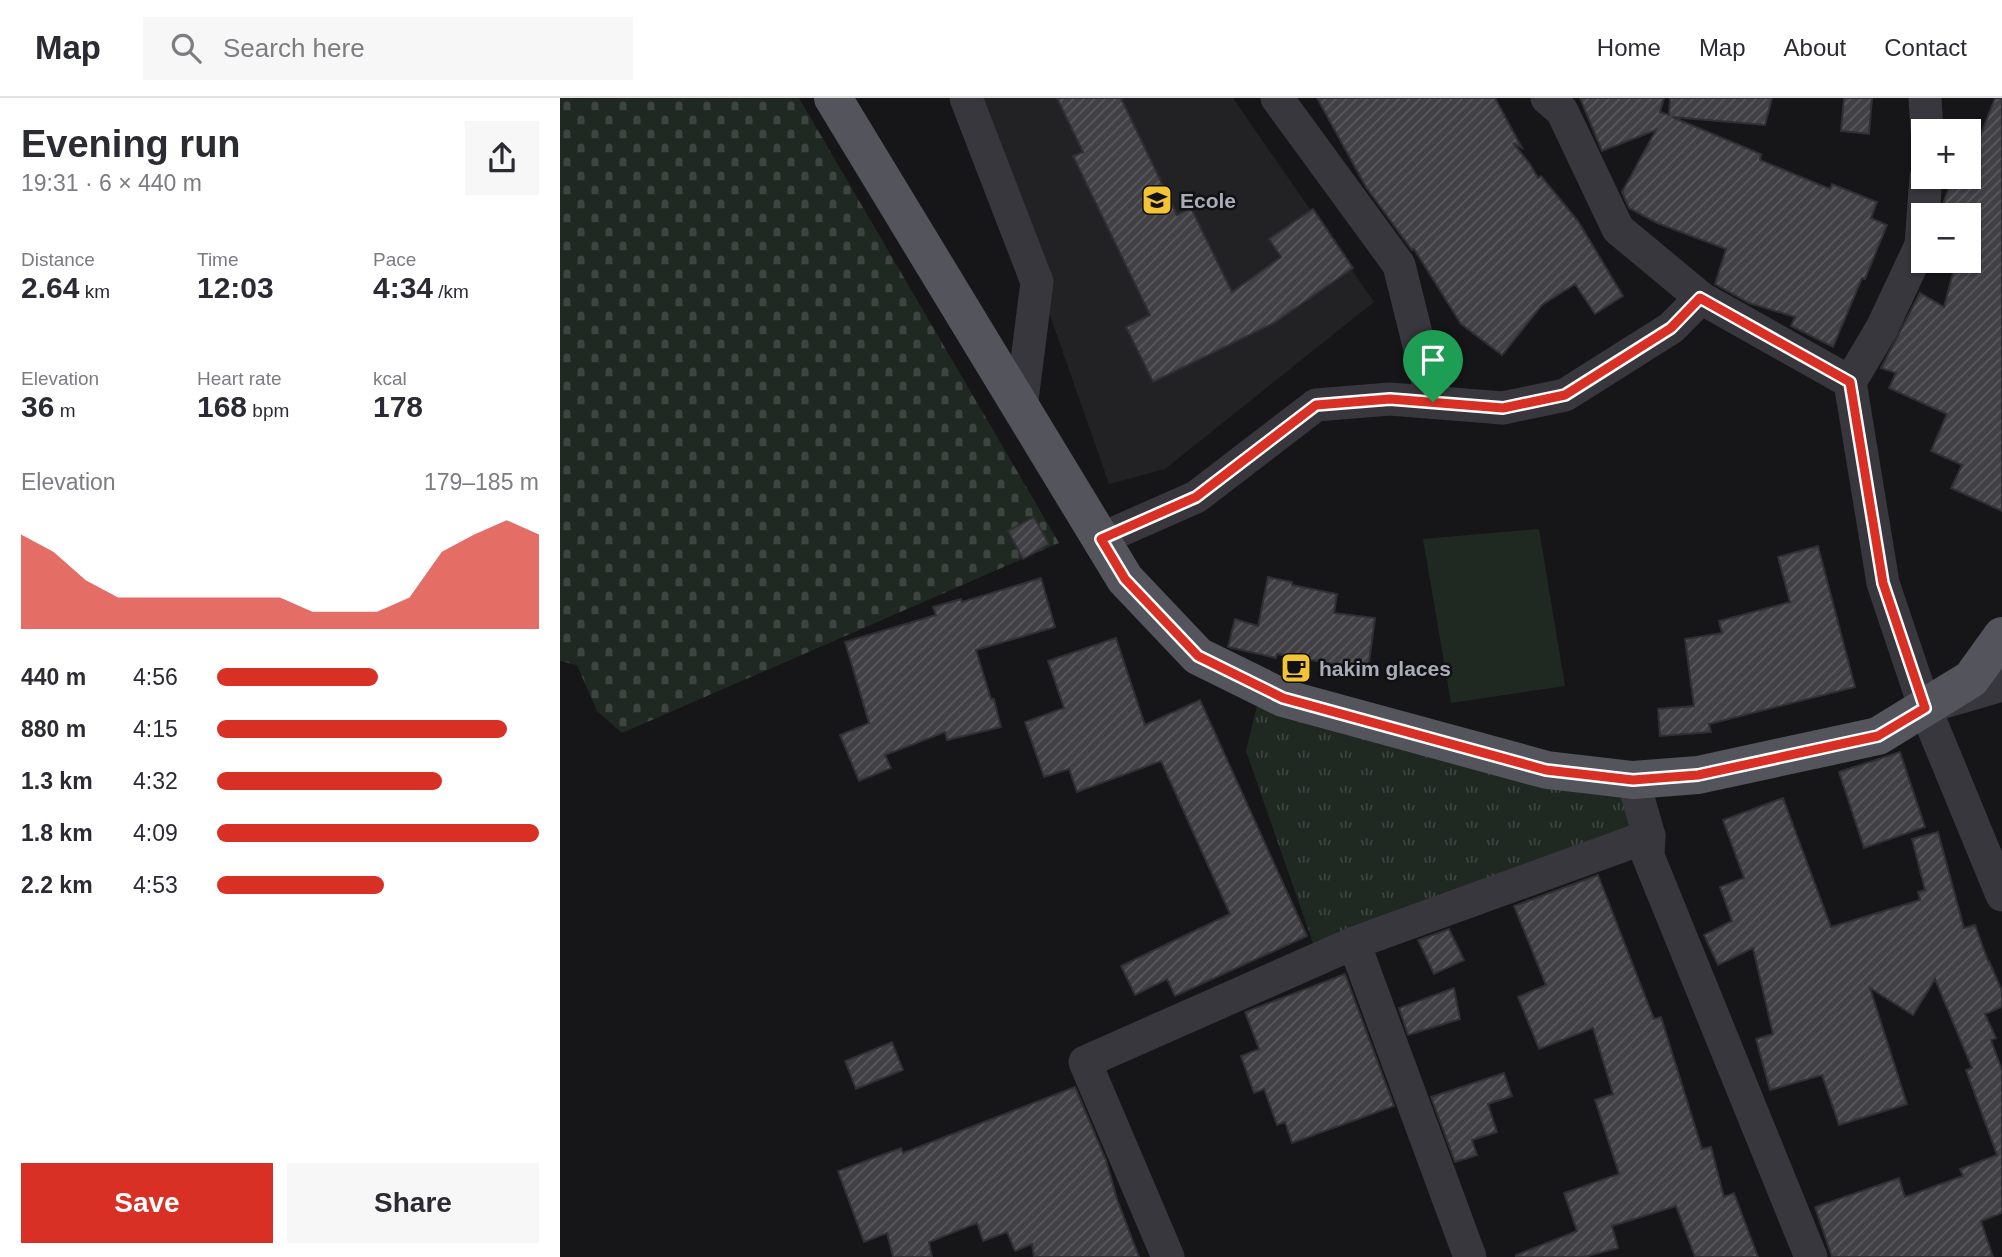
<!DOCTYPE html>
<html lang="en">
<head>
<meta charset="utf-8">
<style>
  body { margin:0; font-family:Arial,sans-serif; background:#f7f7f7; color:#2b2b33; height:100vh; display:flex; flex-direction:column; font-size:26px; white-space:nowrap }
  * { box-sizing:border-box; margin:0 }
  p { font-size:23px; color:#7c7c81 }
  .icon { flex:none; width:38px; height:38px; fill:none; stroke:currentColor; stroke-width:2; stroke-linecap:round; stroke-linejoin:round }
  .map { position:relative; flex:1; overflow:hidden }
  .details { display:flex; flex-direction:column; background:#fff; width:560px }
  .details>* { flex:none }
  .buttons { position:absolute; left:1351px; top:21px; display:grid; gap:14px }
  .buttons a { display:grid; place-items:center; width:70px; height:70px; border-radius:0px; background:#fff; box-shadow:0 2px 5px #0004; font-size:35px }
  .pin { position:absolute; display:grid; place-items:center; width:60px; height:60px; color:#fff; margin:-72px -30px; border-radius:50% 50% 50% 0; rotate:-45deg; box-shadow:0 0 7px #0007 }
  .pin .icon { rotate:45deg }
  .round { display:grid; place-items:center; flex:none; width:74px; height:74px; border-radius:0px; background:#f7f7f7 }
  .head { display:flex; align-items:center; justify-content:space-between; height:119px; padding:0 21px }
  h1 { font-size:38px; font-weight:700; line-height:52px }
  .stats { display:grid; grid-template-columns:repeat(3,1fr); gap:10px; height:119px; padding:7px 21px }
  .stats div { display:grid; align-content:center }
  .stats b { font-size:30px; font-weight:700 }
  .stats small { font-size:19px; font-weight:400 }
  .stats p { font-size:19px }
  .chart { height:196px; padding:14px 21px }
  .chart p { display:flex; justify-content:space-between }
  .chart svg { width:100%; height:126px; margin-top:7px; fill:#d93025; opacity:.7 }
  .button { display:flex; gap:14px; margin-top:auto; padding:14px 21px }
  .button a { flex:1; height:80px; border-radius:0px; background:#d93025; color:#fff; font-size:28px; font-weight:700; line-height:80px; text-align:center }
  .button a+a { background:#f7f7f7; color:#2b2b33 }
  ul { padding:0 21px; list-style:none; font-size:23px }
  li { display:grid; grid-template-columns:112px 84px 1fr; align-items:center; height:52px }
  li i { height:18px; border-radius:9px; background:#d93025 }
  header { display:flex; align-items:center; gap:42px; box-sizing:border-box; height:98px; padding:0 35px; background:#fff; border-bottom:2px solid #e1e1e2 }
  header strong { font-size:33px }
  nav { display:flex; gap:38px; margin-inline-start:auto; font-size:24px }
  .search { width:490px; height:63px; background:#f7f7f7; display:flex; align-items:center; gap:18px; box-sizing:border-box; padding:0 24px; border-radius:0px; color:#7c7c81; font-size:26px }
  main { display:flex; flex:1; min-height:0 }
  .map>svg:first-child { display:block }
  .built { fill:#222225 }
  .cemetery { fill:url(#cemetery-stones) }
  .park { fill:url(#park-tufts) }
  .garden { fill:#202822 }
  .building { fill:url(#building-hatch); stroke:#303034; stroke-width:2 }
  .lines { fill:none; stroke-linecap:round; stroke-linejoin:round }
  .minor { stroke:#37373d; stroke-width:33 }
  .major { stroke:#53545c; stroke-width:38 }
  .route-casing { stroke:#fff; stroke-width:14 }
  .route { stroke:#d93025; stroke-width:9 }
  .labels { text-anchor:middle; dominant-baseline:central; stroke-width:5; stroke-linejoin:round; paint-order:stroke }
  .poi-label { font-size:21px; font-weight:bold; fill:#a8abb8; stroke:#111113; text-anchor:start }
</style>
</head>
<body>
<header>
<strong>Map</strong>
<div class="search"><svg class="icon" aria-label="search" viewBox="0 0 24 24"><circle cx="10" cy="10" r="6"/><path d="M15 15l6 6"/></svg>Search here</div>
<nav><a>Home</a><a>Map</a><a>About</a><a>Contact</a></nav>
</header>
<main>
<section class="details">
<div class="head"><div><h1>Evening run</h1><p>19:31 · 6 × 440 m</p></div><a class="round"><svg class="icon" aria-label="share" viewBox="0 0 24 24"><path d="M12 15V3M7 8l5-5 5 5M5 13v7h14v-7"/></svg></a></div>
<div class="stats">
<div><p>Distance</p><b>2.64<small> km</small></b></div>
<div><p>Time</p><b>12:03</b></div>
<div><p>Pace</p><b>4:34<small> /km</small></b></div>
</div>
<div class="stats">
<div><p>Elevation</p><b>36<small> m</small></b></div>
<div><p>Heart rate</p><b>168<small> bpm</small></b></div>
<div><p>kcal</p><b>178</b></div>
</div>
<div class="chart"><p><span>Elevation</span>179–185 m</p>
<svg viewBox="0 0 160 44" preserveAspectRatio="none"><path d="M0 44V11L10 17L20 27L30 33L40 33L50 33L60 33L70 33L80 33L90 38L100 38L110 38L120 33L130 17L140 11L150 6L160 11V44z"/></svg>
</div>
<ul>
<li><b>440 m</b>4:56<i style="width:50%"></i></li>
<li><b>880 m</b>4:15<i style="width:90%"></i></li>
<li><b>1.3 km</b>4:32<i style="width:70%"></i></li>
<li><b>1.8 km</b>4:09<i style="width:100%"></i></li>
<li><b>2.2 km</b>4:53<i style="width:52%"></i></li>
</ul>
<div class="button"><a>Save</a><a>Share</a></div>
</section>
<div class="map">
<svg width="1442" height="1159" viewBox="0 0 1442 1159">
  <defs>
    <pattern id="cemetery-stones" width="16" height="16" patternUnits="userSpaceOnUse" patternTransform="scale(1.75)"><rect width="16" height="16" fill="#202822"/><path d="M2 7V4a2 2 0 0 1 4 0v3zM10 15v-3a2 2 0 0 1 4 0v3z" fill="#3e4440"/></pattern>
    <pattern id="park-tufts" width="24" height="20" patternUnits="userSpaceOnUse" patternTransform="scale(1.75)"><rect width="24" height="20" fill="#202822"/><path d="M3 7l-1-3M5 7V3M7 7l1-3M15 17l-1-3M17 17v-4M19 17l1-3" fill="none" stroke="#3e4440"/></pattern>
    <pattern id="building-hatch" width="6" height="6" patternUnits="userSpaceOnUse" patternTransform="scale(1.75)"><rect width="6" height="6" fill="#404045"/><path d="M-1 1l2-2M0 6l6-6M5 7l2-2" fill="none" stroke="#59595e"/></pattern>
  </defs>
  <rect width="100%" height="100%" fill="#161618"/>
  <!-- built -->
  <polygon class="built" points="414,0 673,0 814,204 605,371 549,386"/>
  <!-- cemetery -->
  <polygon class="cemetery" points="0,0 239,0 499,445 62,635 37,613 17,567 0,563"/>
  <!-- park -->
  <polygon class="park" points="700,595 1073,682 1089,738 753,845 686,653"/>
  <!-- garden -->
  <polygon class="garden" points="979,431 1005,588 891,605 863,441"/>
  <!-- building -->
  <g class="building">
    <polygon points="497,0 561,0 617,117 631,110 672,194 721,159 709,141 753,111 793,170 714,225 593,284 566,229 590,217 513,58 523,54"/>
    <polygon points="757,0 935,0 962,50 953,45 970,66 978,80 981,78 1018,123 1063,198 1035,216 1015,186 982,207 942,257 901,226 854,151 852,152 806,89"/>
    <polygon points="1020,0 1104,0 1100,14 1109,17 1110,0 1212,0 1205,27 1112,19 1201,56 1200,62 1270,91 1272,86 1317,104 1311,120 1327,127 1305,181 1302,180 1273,249 1231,228 1235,219 1189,205 1155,186 1166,151 1097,125 1069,110 1062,94 1096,32 1042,53"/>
    <polygon points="1284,0 1312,0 1309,36 1281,33"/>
    <polygon points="1435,0 1442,0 1442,413 1391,390 1402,367 1371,353 1387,316 1329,290 1336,275 1321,270 1360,195 1384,209 1396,163 1409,163 1409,117 1382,117 1384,103 1393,79 1409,79 1409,67"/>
    <polygon points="474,419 489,446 463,461 448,433"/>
    <polygon points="1258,448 1295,589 1149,626 1151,634 1100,638 1098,611 1134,608 1125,541 1162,535 1159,523 1230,504 1218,459"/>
    <polygon points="708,479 732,484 732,487 777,496 774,515 815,520 808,572 717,556 716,560 668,549 675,521 698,528"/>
    <polygon points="481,480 495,529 416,552 431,601 434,601 441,629 387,642 385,634 325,657 331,670 299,683 280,637 309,625 285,544 376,517 373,509 401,501 402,504"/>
    <polygon points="556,540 585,627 640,602 747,838 615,898 607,881 575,897 561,868 670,816 601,663 517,694 509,671 484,679 465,624 504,610 488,563"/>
    <polygon points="1340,654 1365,729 1304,750 1279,674"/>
    <polygon points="1223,700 1271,829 1360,802 1358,794 1365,792 1352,741 1378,734 1404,830 1415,827 1428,863 1429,863 1442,893 1442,909 1425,916 1436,940 1431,942 1442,972 1442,1115 1421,1123 1433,1159 1272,1159 1255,1109 1339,1080 1345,1099 1403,1078 1400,1071 1437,1057 1406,972 1412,970 1375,881 1353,917 1310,890 1347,1006 1279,1027 1262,977 1210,992 1196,941 1213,936 1193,850 1158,867 1144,837 1172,823 1160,789 1184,780 1163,722"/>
    <polygon points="1038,777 1094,921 1101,919 1142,1051 1151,1049 1164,1099 1174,1095 1198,1159 1135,1159 1116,1108 1052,1128 1058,1150 1024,1159 956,1159 956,1157 1017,1133 1004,1095 1059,1076 1035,1002 1053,996 1033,930 979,951 958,899 986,887 954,808"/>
    <polygon points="889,831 904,862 874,876 858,842"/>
    <polygon points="785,876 834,1008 732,1045 725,1024 717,1027 704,991 694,995 681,958 699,951 685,914"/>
    <polygon points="894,890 900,921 848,937 839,910"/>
    <polygon points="332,944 343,972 296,991 285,963"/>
    <polygon points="944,975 952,998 928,1006 937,1034 912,1042 917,1057 895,1064 871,999"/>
    <polygon points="515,989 546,1062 557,1101 579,1159 474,1159 472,1146 455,1153 447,1134 423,1143 417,1125 369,1144 372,1159 333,1159 327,1135 304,1144 278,1073 341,1050 343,1055"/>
  </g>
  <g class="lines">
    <!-- minor -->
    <g class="minor">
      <polyline points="406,0 477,184 461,310"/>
      <polyline points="717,0 839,167 873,304"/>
      <polyline points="987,0 1002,13 1058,131 1141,200 1290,284 1323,485 1365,610 1442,797"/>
      <polyline points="1365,0 1367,33"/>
      <polyline points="1290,284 1322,230 1361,147 1366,79"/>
      <polyline points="541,441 636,399 756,307 830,301 943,310 1005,297 1111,230 1141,200"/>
      <polyline points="1384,604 1442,587"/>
      <polyline points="1073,682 1089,738 1088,758 1251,1159"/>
      <polyline points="794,845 1089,738"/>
      <polyline points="608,1159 525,964 794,845 910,1159"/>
    </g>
    <!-- major -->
    <polyline class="major" points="273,0 565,481 638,558 723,600 987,672 1073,682 1138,677 1318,638 1411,581 1442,538"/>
  </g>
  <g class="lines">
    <!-- route casing -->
    <g class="route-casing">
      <polygon id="route" points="1140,200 1290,284 1323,485 1365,610 1318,638 1138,677 1073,682 986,672 723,600 638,558 565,481 541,441 636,399 756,307 830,301 943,310 1005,297 1111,230"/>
    </g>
    <!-- route -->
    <use href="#route" class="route"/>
  </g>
  <!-- icons -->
  <defs>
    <g id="school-square" transform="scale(1.575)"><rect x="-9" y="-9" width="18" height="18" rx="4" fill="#f3c434" stroke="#111113"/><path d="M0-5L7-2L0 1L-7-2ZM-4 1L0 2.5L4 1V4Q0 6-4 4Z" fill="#111"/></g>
    <g id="cafe-square" transform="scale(1.575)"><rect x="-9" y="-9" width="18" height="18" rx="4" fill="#f3c434" stroke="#111113"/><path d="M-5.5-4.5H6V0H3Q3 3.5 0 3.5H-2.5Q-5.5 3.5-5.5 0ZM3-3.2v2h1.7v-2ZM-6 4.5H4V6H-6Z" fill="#111"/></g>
  </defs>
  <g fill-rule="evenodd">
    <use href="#school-square" x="597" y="102"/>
    <use href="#cafe-square" x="736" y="570"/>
  </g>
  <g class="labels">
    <!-- poi labels -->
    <g class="poi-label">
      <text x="620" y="102">Ecole</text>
      <text x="759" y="570">hakim glaces</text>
    </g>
  </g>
</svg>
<div class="buttons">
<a>+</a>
<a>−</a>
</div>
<div class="pin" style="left:873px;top:304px;background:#1e9e55"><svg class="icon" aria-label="arrive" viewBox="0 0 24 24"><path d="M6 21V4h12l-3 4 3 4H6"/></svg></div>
</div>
</main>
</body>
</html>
